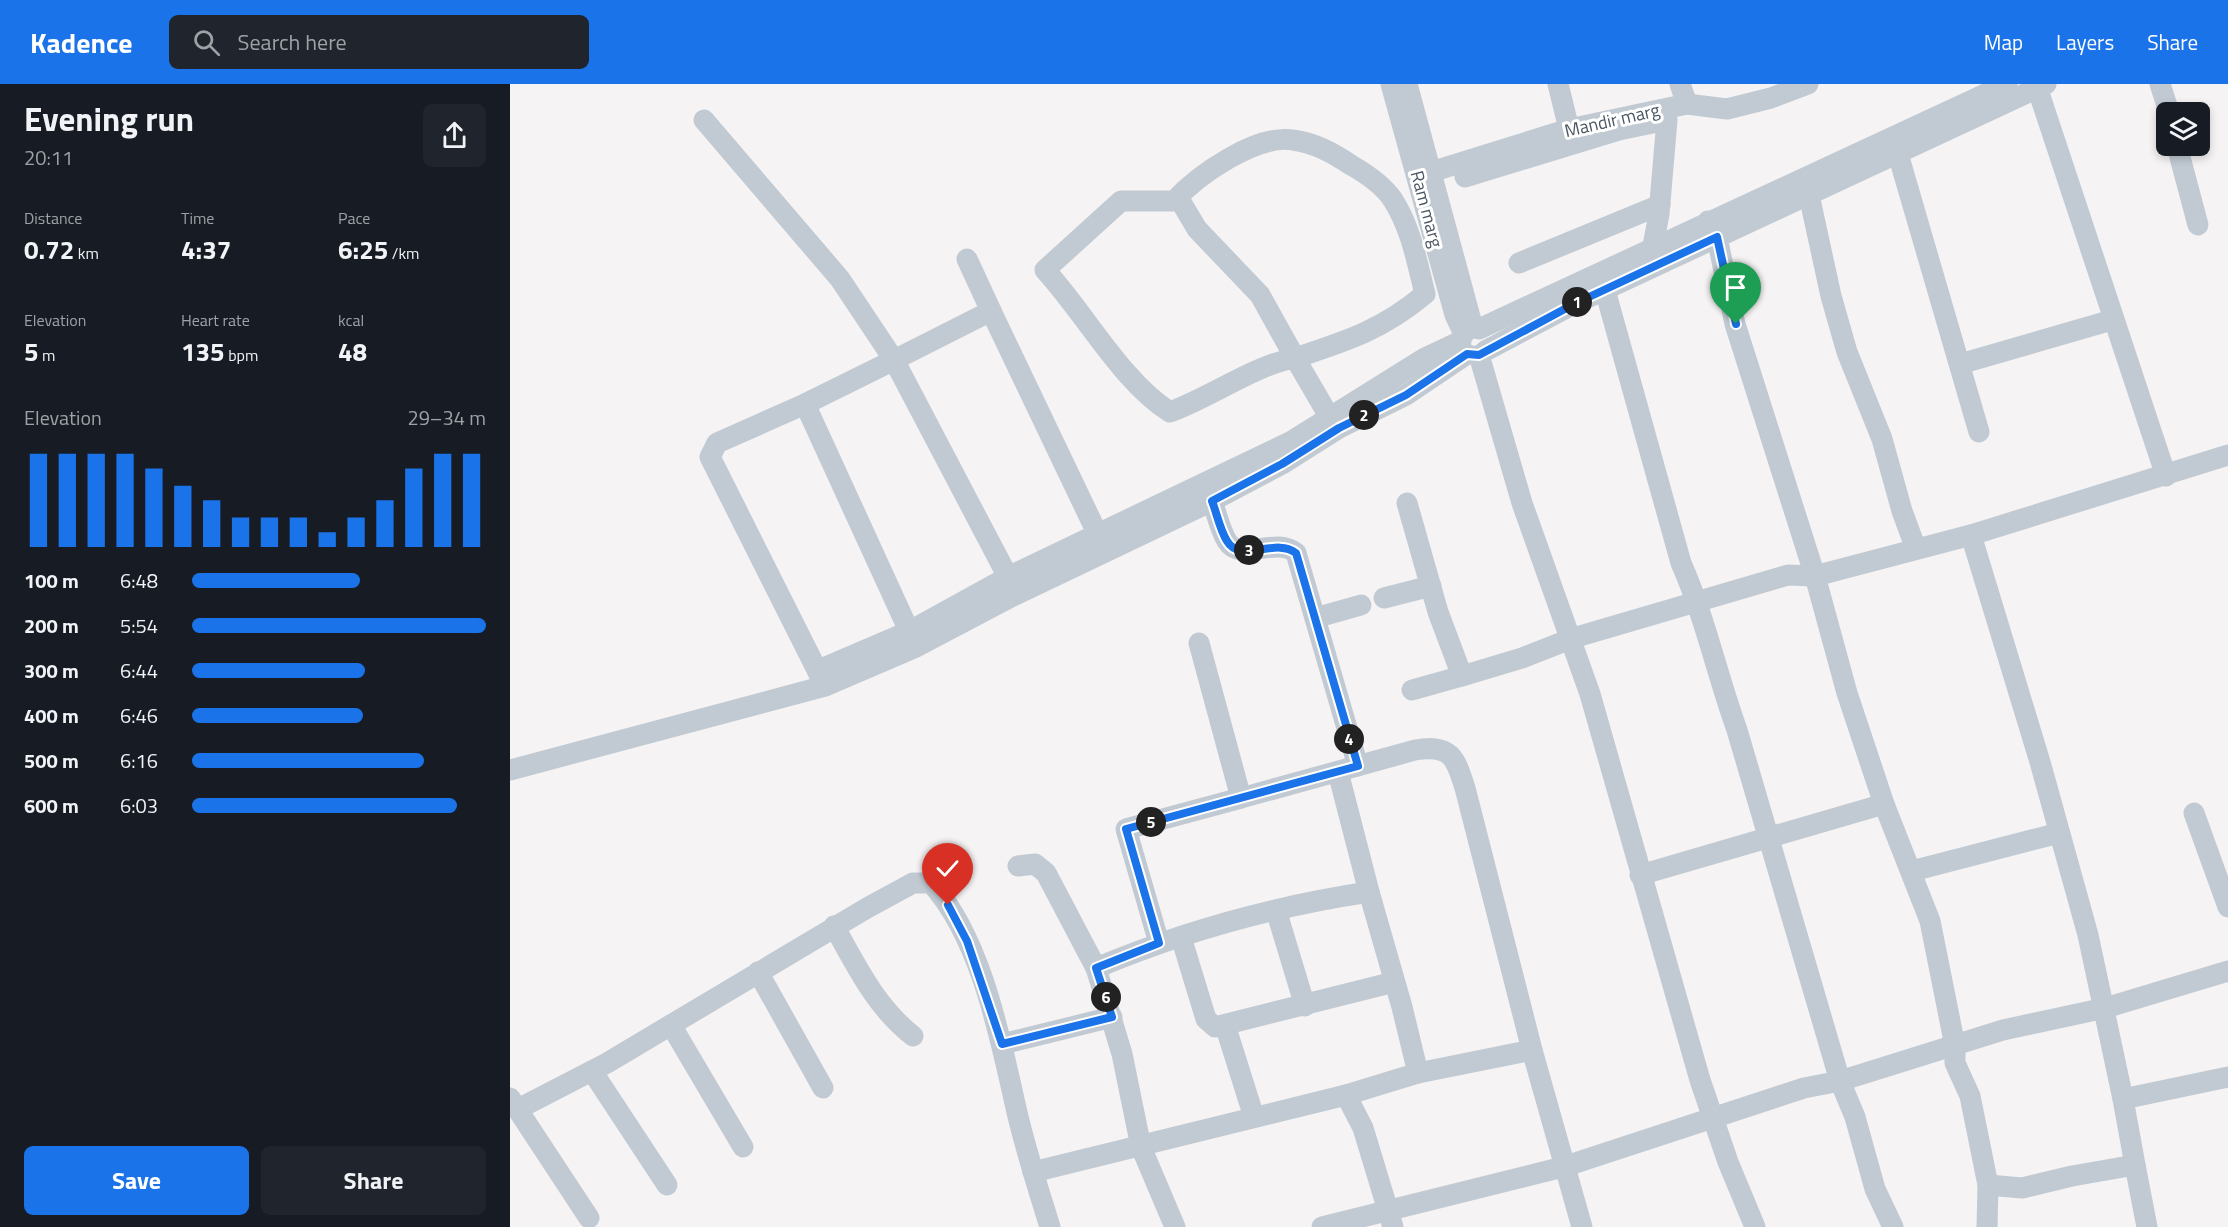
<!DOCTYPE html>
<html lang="en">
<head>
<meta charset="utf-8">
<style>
  body { margin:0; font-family:"Titillium Web",sans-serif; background:#20242c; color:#f1f3f6; height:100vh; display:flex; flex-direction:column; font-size:22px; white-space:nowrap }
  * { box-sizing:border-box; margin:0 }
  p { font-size:20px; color:#9ea1a6 }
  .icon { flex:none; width:33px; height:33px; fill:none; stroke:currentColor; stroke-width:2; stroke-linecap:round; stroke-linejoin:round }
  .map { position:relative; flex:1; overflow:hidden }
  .details { display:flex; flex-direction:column; background:#171b24; width:510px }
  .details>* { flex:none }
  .controls { position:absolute; left:1646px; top:18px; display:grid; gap:12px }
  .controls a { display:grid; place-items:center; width:54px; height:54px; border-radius:9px; background:#171b24; box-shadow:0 3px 9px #0003; font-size:30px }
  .pin { position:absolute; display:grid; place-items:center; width:51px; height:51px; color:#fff; margin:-62px -26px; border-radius:50% 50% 50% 0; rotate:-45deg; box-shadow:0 0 6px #0007 }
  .pin .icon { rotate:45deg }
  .km { position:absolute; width:30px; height:30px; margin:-15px; border-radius:50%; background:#222; color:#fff; font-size:16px; line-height:30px; text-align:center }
  .round { display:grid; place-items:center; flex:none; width:63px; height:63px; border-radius:9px; background:#20242c }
  .summary { display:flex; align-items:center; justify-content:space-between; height:102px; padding:0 24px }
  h1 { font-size:33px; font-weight:700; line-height:45px }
  .metrics { display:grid; grid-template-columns:repeat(3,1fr); gap:9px; height:102px; padding:6px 24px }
  .metrics div { display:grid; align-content:center }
  .metrics b { font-size:26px; font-weight:700 }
  .metrics small { font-size:16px; font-weight:400 }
  .metrics p { font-size:16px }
  .chart { height:168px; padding:12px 24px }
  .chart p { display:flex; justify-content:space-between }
  .chart svg { width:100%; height:108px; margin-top:6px; stroke:#1a73e8; stroke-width:6 }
  .cta { display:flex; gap:12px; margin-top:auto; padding:12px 24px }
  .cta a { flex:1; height:69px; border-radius:9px; background:#1a73e8; color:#fff; font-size:24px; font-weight:700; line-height:69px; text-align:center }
  .cta a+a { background:#20242c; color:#f1f3f6 }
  ul { padding:0 24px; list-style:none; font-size:20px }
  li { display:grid; grid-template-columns:96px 72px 1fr; align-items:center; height:45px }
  li i { height:15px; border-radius:8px; background:#1a73e8 }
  header { display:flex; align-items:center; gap:36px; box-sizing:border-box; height:84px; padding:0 30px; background:#1a73e8; color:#fff }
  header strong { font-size:28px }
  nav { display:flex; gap:33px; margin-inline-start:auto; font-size:21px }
  .search { width:420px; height:54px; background:#20242c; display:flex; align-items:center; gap:15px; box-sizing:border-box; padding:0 21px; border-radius:9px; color:#9ea1a6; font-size:22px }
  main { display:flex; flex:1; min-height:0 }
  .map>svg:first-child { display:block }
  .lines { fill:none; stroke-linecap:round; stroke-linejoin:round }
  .minor { stroke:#c1cad2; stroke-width:21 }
  .route-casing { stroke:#fff; stroke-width:12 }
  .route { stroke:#1a73e8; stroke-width:8 }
  .labels { text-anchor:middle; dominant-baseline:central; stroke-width:6; stroke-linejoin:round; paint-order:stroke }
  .street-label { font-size:18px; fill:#4a5661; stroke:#fff }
</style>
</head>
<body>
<header>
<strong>Kadence</strong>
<div class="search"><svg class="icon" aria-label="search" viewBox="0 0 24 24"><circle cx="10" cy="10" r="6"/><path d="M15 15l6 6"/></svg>Search here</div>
<nav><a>Map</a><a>Layers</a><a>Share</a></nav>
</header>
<main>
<section class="details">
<div class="summary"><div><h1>Evening run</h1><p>20:11</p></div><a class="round"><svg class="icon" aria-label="share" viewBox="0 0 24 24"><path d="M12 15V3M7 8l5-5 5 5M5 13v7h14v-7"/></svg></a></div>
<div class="metrics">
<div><p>Distance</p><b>0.72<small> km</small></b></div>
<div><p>Time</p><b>4:37</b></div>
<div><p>Pace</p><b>6:25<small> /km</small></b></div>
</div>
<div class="metrics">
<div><p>Elevation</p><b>5<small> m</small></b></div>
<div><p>Heart rate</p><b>135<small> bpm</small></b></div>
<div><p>kcal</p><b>48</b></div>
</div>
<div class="chart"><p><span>Elevation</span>29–34 m</p>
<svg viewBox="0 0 160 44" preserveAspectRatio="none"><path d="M5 44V6M15 44V6M25 44V6M35 44V6M45 44V12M55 44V19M65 44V25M75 44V32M85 44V32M95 44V32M105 44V38M115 44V32M125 44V25M135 44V12M145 44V6M155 44V6"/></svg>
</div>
<ul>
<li><b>100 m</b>6:48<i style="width:57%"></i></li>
<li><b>200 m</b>5:54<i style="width:100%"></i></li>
<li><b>300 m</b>6:44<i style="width:59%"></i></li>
<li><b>400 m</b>6:46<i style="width:58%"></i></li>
<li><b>500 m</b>6:16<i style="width:79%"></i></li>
<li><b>600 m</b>6:03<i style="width:90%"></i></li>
</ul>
<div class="cta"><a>Save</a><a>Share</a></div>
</section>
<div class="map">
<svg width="1718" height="1143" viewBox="0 0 1718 1143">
  <rect width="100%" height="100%" fill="#f5f3f3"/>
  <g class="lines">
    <!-- minor -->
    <g class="minor">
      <polyline points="881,0 945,231 954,250"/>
      <polyline points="897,0 963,244"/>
      <polyline points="1048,0 1059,45"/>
      <polyline points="1170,0 1177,20"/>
      <polyline points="1526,0 1656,392"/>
      <polyline points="1650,0 1659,28"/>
      <polyline points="194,36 330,195 384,276 481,227 588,451"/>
      <polyline points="1667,62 1688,141"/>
      <polyline points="1388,70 1469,348"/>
      <polyline points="908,92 1059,45 1177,20 1217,25 1261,14 1298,0"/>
      <polyline points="955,93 1109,46 1157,36 1149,130 1143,162"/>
      <polyline points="1294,99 1299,111 1321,212 1337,268 1372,355 1392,427 1406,465"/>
      <path d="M668 113 687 145 750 211 785 274C745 281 701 313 660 328 612 298 574 228 535 186L611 117H664C688 91 746 50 783 56 805 59 823 69 841 81 855 89 874 102 883 116 901 144 907 178 915 210 872 246 837 257 785 274L820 334"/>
      <polyline points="1198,137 1207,153 1225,240 1305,492 1337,609 1374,720 1420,837 1445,962 1445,979 1460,1012 1478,1101 1477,1143"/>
      <polyline points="457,175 481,227"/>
      <polyline points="1009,179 1150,121"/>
      <path d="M1081 194 1095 206 1171 479C1195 533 1207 591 1227 646L1330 997 1345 1033 1365 1105 1383 1143"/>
      <polyline points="969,245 1497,0"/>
      <polyline points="975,267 1064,220 1536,0"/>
      <polyline points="969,271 1012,419 1080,610 1190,996 1218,1078 1245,1143"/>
      <polyline points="1450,280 1602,236"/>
      <polyline points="295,320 384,276 498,493"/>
      <path d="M702 417C707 430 710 446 717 457 730 479 765 452 786 469L848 682"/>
      <polyline points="897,419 928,528 952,592 1012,574 1063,554 1278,491 1305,492 1461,451 1718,371"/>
      <polyline points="1461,451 1530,678 1578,851 1613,1015"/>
      <polyline points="874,514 921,502"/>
      <polyline points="805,534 851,521"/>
      <polyline points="309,586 400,547 498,493 782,357 915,274 951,257"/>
      <polyline points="313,598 200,373 207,359 295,320 405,560"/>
      <polyline points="902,606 952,592"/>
      <polyline points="0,686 315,602 406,563 501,513 702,417 772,380 829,344 896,311 957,270"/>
      <polyline points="828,688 859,808"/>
      <polyline points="1684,729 1718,823"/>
      <polyline points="508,782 525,780 536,789 586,884 612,970 631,1063 665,1143"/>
      <polyline points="1402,787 1549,749"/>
      <polyline points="1130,791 1374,720"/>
      <polyline points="766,826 795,922"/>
      <path d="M324 842C347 883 366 923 403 952"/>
      <polyline points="671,853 696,935 705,943 884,898"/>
      <polyline points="649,859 616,745 731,714"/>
      <path d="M586 884C672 848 766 822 859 808L892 923 908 989"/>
      <polyline points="248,888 313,1004"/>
      <polyline points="161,941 233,1063"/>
      <polyline points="715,941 744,1033"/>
      <polyline points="492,960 602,933"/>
      <polyline points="1022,966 1072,1143"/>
      <polyline points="82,987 157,1101"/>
      <polyline points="836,1011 853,1044 883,1143"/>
      <polyline points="0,1014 79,1134"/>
      <path d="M8 1025 97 979 357 824 403 799H421C471 854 490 953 506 1024 515 1064 528 1104 540 1143"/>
      <polyline points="1625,1081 1637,1143"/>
      <path d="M523 1088 836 1011 908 989 1022 966 955 704C945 673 941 660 905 666L731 714 689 559"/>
      <polyline points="1478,1101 1512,1104 1562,1092 1625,1081 1613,1015 1718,993"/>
      <polyline points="812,1143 1053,1083 1294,1004 1330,997 1493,946 1595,924 1718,887"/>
    </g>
  </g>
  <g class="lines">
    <!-- route casing -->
    <g class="route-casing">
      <path id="route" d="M438 821 457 857 492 960 602 933 586 884 649 859 616 745 848 682 786 469C766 453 730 480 717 457 710 446 707 430 702 417L772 380 829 344 896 311 957 270 969 271 1064 220 1207 153 1226 240"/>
    </g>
    <!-- route -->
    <use href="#route" class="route"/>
  </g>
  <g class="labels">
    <!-- street labels -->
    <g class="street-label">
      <text transform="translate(1102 36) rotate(-13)">Mandir marg</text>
      <text transform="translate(917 125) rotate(75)">Ram marg</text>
    </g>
  </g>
</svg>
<div class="controls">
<a><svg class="icon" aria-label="layers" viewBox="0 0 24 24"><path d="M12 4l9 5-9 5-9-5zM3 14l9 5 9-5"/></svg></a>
</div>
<div class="pin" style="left:1226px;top:240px;background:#1e9e55"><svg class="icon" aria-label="arrive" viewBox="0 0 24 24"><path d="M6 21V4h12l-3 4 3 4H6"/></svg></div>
<div class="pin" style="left:438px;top:821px;background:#d93025"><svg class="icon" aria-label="check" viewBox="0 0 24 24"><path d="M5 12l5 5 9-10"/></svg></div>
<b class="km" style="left:1067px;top:218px">1</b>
<b class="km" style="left:854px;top:331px">2</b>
<b class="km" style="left:739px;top:466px">3</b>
<b class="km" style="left:839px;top:655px">4</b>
<b class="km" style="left:641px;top:738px">5</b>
<b class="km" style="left:596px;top:913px">6</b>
</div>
</main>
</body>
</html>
